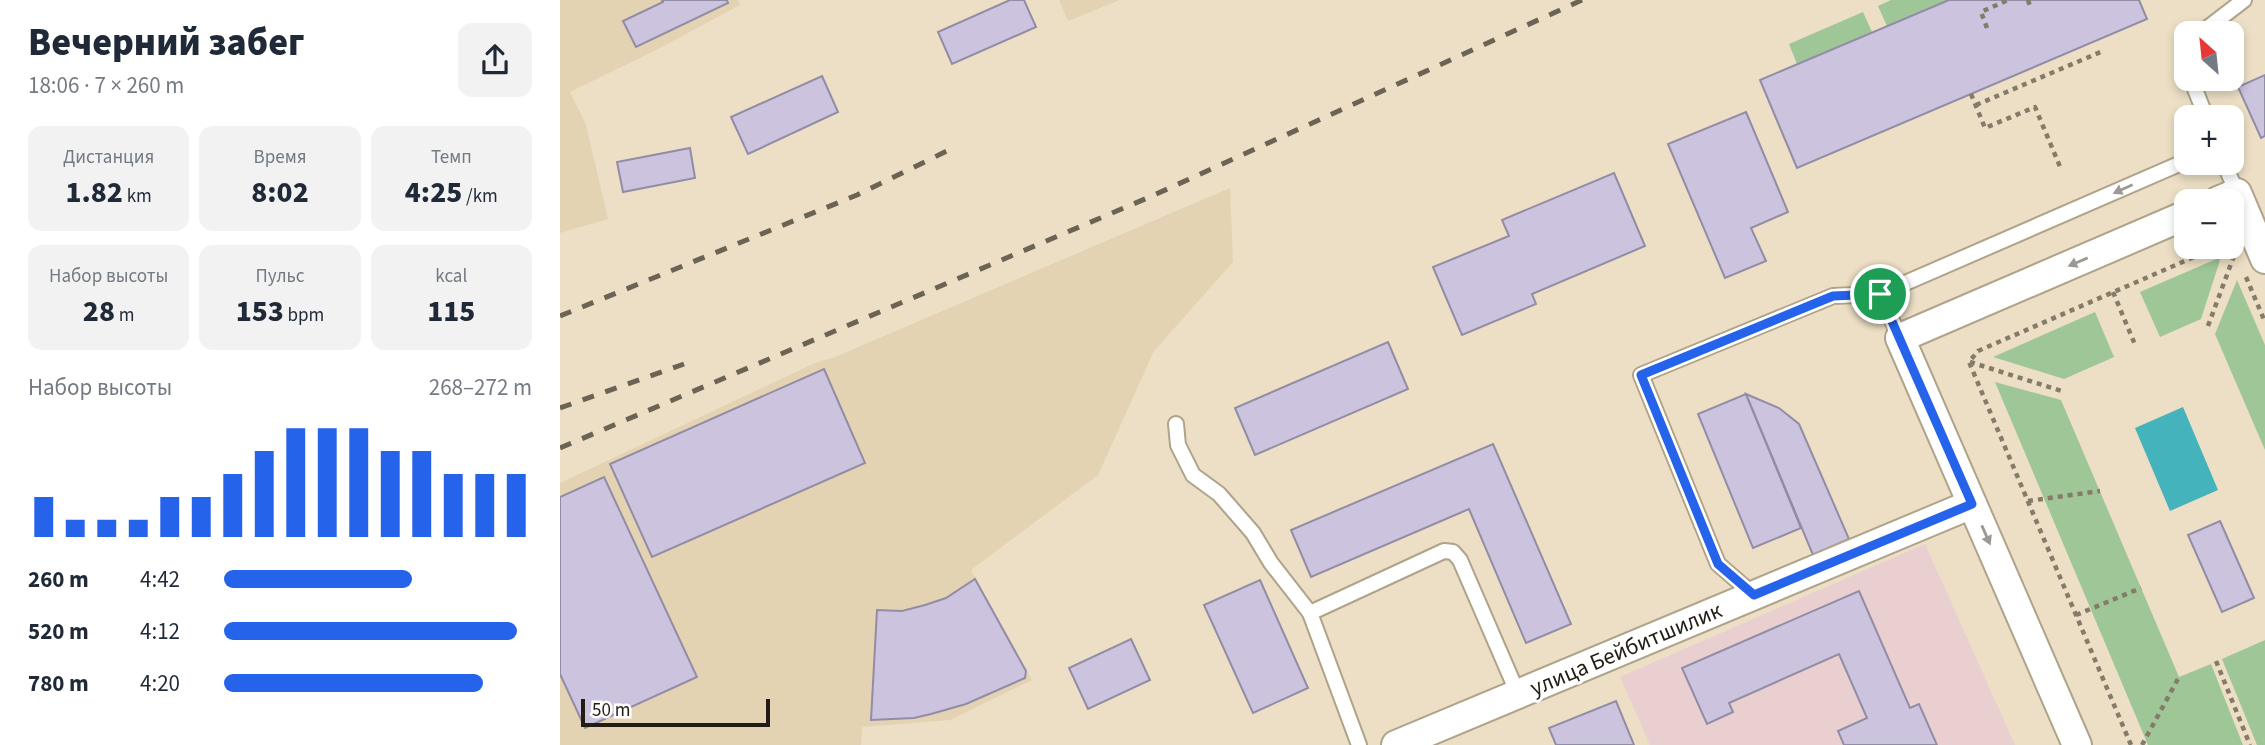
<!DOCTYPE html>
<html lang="ru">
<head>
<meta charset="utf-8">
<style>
  body { margin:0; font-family:"Source Sans 3",sans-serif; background:#f2f2f3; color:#1f2937; height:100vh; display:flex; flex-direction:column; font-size:26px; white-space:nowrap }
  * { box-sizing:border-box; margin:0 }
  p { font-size:23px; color:#747a83 }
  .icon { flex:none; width:38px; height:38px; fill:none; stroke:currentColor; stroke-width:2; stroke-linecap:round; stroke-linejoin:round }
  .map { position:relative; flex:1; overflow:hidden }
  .drawer { display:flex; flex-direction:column; background:#fff; width:560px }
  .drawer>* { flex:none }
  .needle { width:46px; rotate:333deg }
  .buttons { position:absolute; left:1614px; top:21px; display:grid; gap:14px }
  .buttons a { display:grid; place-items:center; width:70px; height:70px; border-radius:14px; background:#fff; box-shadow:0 4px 10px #0003; font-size:35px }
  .scale { position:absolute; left:21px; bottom:18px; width:189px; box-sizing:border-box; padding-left:7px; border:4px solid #221d14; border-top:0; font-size:19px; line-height:24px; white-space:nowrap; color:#221d14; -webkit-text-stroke:5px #fff; paint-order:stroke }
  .pin { position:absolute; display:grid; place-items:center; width:60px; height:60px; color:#fff; margin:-30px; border:4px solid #fff; border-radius:50%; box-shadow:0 2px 7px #0007 }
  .round { display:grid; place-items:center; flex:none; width:74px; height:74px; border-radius:14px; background:#f2f2f3 }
  .summary { display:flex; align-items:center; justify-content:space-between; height:119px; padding:0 28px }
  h1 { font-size:38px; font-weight:800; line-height:52px }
  .stats { display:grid; grid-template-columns:repeat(3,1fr); gap:10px; height:119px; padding:7px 28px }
  .stats div { display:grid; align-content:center; border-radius:14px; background:#f2f2f3; text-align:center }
  .stats b { font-size:30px; font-weight:800 }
  .stats small { font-size:19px; font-weight:400 }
  .stats p { font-size:19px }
  .chart { height:196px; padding:14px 28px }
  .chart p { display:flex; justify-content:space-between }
  .chart svg { width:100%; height:126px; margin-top:7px; stroke:#2563eb; stroke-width:6 }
  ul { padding:0 28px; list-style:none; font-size:23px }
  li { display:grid; grid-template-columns:112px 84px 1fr; align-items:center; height:52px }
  li i { height:18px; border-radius:9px; background:#2563eb }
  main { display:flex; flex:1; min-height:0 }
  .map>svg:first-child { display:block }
  .built { fill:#e3d3b3 }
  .education { fill:#e9cfd0 }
  .green { fill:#9fc697 }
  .water { fill:#45b3bb }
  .building { fill:#ccc4df; stroke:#938ca5; stroke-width:2 }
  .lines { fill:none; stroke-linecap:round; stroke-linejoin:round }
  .lane-casing { stroke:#afa38a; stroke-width:18 }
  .street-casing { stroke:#afa38a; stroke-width:32 }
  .path { stroke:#847b6a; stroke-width:4.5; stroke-dasharray:5 5; stroke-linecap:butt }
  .lane { stroke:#fff; stroke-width:14 }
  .street { stroke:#fff; stroke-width:28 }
  .rail { stroke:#6b6354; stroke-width:5; stroke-dasharray:12 12; stroke-linecap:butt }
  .oneway { fill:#9c9995 }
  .route-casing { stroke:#fff; stroke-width:14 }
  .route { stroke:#2563eb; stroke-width:9 }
  .labels { text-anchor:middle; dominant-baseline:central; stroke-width:6; stroke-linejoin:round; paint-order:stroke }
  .street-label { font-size:23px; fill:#221d14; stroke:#fff }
</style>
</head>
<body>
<main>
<section class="drawer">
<div class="summary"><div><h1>Вечерний забег</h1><p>18:06 · 7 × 260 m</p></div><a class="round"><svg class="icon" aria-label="share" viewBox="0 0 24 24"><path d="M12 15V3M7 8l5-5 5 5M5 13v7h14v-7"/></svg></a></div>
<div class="stats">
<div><p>Дистанция</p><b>1.82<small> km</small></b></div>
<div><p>Время</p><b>8:02</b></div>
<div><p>Темп</p><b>4:25<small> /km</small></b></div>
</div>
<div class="stats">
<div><p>Набор высоты</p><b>28<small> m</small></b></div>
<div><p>Пульс</p><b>153<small> bpm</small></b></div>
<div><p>kcal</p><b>115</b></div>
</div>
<div class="chart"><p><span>Набор высоты</span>268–272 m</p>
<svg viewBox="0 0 160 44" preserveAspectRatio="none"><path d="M5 44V30M15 44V38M25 44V38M35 44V38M45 44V30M55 44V30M65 44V22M75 44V14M85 44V6M95 44V6M105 44V6M115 44V14M125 44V14M135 44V22M145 44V22M155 44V22"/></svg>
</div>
<ul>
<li><b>260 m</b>4:42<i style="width:61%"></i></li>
<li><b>520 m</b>4:12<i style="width:95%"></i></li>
<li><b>780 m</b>4:20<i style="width:84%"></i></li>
</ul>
</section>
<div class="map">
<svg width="1705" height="745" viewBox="0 0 1705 745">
  <rect width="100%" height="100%" fill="#ecdfc5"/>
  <!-- built -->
  <g class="built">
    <polygon points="0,0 178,0 180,5 96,50 10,92 26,125 48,219 0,233"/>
    <polygon points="499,0 560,0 508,21"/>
    <polygon points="670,188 673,262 594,351 538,475 411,570 472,680 390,720 302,727 301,745 0,745 0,483 255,363 275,357"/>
  </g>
  <!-- education -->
  <polygon class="education" points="1365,544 1455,745 1090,745 1060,677"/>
  <!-- green -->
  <g class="green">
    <polygon points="1331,0 1389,0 1327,26 1318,6"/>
    <polygon points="1303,12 1312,32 1237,64 1229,44"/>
    <polygon points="1661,257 1641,319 1600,337 1580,292"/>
    <polygon points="1677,280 1705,345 1705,450 1655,334"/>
    <polygon points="1535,312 1554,357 1504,379 1433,357"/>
    <polygon points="1435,382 1501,400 1619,677 1651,664 1683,745 1588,745"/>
    <polygon points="1705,640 1705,745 1697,745 1662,659"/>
  </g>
  <!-- water -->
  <polygon class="water" points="1623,407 1658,490 1610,511 1575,428"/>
  <!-- building -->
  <g class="building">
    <polygon points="102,0 167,0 168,3 76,47 63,21 103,2"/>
    <polygon points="450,0 464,0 476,27 392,64 378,32"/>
    <polygon points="1389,0 1579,0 1587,19 1237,168 1200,80"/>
    <polygon points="1705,75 1705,136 1701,138 1678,87"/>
    <polygon points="262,76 278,112 188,154 171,117"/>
    <polygon points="1186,112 1228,212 1191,228 1206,261 1165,278 1108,144"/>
    <polygon points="130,148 135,178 63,192 57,162"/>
    <polygon points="1054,173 1085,246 972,294 976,304 902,335 873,267 949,236 942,220"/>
    <polygon points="828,342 848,389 695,455 675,408"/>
    <polygon points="264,369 305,463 92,557 50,464"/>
    <polygon points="1186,394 1241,528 1193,548 1138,414"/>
    <polygon points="1186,394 1219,408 1239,424 1289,539 1253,555"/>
    <polygon points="933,444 1011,624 966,643 909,509 751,577 731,530"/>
    <polygon points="44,477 137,677 25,728 0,674 0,497"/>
    <polygon points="1660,521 1694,598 1662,612 1628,535"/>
    <polygon points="415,579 466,671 465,678 406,704 371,714 354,718 311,720 317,610 342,611 365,605 386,598"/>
    <polygon points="700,580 748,688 693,713 644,605"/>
    <polygon points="1299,591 1350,708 1359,704 1377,745 1284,745 1278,731 1307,718 1279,654 1169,703 1173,712 1147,724 1122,668"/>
    <polygon points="571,639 590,680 528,709 509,668"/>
    <polygon points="1056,701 1074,745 996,745 989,728"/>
  </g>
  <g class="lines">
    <!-- lane casing -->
    <g class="lane-casing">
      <g id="lane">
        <polyline points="1641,33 1684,0"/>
        <polyline points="1631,79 1646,117"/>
        <polyline points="1664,163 1677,193"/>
        <polyline points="1320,294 1626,161"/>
        <polyline points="616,424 618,445 633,475 659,494 693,533 711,563 750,613 799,745"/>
        <polyline points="1194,595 1158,564 1081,375 1273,296 1320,294 1340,338"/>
        <polyline points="750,613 884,551 893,552 900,560 958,694"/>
      </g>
    </g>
    <!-- street casing -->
    <g class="street-casing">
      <g id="street">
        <polyline points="1658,201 1677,193 1705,259"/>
        <polyline points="836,745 1412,504"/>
        <polyline points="1517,745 1340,338 1626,215"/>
      </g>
    </g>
    <!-- path -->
    <g class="path">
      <polyline points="1468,0 1471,9"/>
      <polyline points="1427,28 1421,12 1448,0"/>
      <polyline points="1411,94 1425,128 1475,107 1501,169"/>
      <polyline points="1416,105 1543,51"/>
      <polyline points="1662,247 1673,251"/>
      <polyline points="1686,277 1705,322"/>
      <polyline points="1553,292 1576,347"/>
      <polyline points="1648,326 1675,253"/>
      <polyline points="1410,362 1502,391"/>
      <polyline points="1468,501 1540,491"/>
      <polyline points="1516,615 1581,588"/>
      <polyline points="1656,661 1690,745"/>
      <polyline points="1571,745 1409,362 1418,351 1657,247"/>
      <polyline points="1582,745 1619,677"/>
    </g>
    <!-- lane -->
    <use href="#lane" class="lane"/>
    <!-- street -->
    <use href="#street" class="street"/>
    <!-- rail -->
    <g class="rail">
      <polyline points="0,316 297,195 391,149"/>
      <polyline points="0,408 124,364"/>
      <polyline points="0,448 592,196 1022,0"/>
    </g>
  </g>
  <!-- one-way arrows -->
  <defs><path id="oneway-solid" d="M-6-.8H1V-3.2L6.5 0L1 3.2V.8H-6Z" transform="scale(1.75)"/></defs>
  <g class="oneway">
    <use href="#oneway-solid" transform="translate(1563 189) rotate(156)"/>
    <use href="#oneway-solid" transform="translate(1518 262) rotate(157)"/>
    <use href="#oneway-solid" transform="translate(1426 535) rotate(66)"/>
  </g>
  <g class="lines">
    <!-- route casing -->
    <g class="route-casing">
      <polygon id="route" points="1320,294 1412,504 1194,595 1158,564 1081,375 1273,296"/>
    </g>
    <!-- route -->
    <use href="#route" class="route"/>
  </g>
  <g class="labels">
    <!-- street labels -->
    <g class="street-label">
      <text transform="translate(1066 649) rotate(-23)">улица Бейбитшилик</text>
    </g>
  </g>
</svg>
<div class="buttons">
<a><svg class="needle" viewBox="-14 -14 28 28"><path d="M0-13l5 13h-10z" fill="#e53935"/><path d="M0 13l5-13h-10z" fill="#747a83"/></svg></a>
<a>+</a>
<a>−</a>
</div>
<div class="scale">50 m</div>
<div class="pin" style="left:1320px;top:294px;background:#1e9e55"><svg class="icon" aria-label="arrive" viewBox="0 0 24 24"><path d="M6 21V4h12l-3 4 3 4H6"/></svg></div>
</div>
</main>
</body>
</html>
